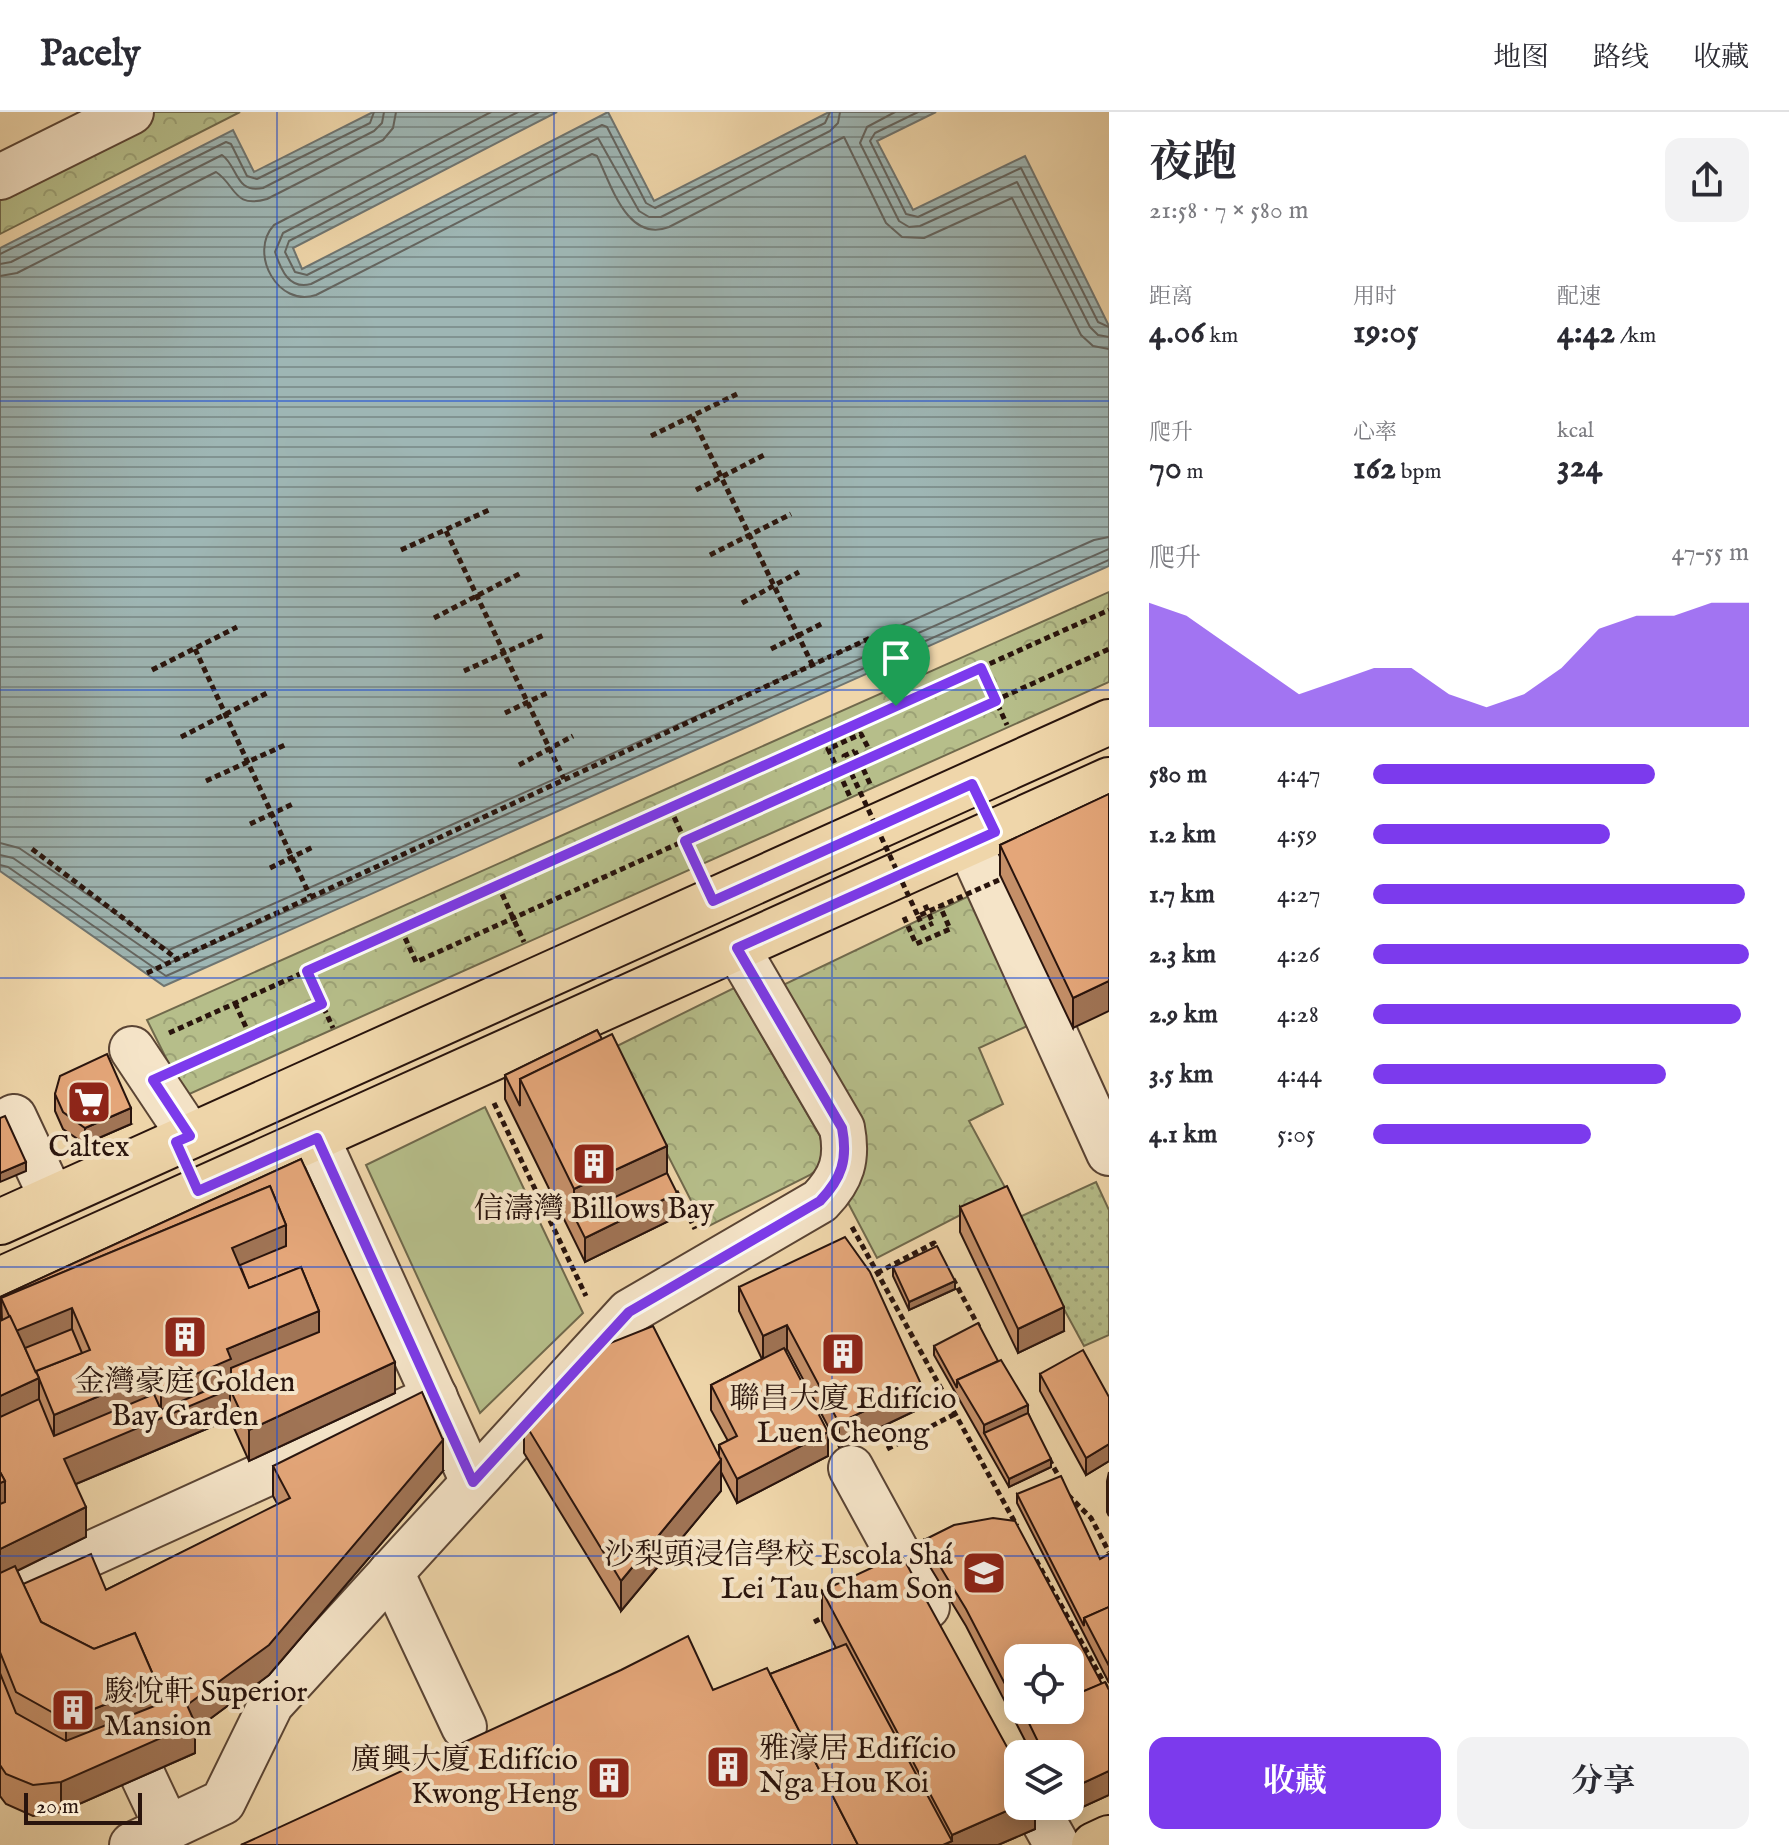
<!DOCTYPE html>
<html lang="zh">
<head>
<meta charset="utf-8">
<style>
  body { margin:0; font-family:"IM FELL English","Noto Serif SC",serif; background:#f2f2f3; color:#2b2b33; height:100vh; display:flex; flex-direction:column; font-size:30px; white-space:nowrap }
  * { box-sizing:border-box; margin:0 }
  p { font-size:26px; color:#7c7c81 }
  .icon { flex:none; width:44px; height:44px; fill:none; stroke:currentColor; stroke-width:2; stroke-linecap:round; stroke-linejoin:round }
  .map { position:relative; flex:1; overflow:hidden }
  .drawer { display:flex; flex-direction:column; background:#fff; width:680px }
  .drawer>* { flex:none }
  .fabs { position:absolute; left:1004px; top:1532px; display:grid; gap:16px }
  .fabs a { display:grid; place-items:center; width:80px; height:80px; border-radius:16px; background:#fff; box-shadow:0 4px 20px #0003; font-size:40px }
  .scale { position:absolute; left:24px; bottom:20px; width:118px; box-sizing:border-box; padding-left:8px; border:4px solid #29140d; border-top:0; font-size:22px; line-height:28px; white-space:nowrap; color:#29140d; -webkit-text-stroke:6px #f5e4c8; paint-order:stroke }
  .pin { position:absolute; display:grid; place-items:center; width:68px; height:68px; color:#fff; margin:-82px -34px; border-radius:50% 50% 50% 0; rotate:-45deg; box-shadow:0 0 8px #0007 }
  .pin .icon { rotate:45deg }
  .round { display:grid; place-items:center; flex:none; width:84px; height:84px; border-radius:16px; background:#f2f2f3 }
  .head { display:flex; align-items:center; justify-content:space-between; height:136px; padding:0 40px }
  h1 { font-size:44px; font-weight:700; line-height:60px }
  .stats { display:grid; grid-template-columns:repeat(3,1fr); gap:12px; height:136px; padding:8px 40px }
  .stats div { display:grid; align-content:center }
  .stats b { font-size:34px; font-weight:700 }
  .stats small { font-size:22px; font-weight:400 }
  .stats p { font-size:22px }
  .chart { height:224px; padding:16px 40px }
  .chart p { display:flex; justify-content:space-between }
  .chart svg { width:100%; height:144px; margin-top:8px; fill:#7c3aed; opacity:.7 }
  .primary-button { display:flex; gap:16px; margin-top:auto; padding:16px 40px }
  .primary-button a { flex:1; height:92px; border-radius:16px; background:#7c3aed; color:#fff; font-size:32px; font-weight:700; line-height:92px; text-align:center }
  .primary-button a+a { background:#f2f2f3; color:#2b2b33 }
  ul { padding:0 40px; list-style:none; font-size:26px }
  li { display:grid; grid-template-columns:128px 96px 1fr; align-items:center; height:60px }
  li i { height:20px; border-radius:10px; background:#7c3aed }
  header { display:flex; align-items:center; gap:48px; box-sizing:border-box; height:112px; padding:0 40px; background:#fff; border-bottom:2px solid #e1e1e2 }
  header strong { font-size:38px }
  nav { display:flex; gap:44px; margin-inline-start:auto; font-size:28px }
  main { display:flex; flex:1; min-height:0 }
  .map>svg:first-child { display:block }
  .grass { fill:url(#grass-dots); stroke:#70694c; stroke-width:2 }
  .forest { fill:url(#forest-crowns); stroke:#70694c; stroke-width:2 }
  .garden { fill:#b6be8a; stroke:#70694c; stroke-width:2 }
  .water { fill:url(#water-rules); stroke:#6f7571; stroke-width:2 }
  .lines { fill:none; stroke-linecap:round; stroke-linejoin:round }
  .shore { stroke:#646560; stroke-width:2 }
  .minor-casing { stroke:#5a4434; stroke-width:48 }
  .major-casing { stroke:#29140d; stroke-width:48 }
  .path { stroke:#29140d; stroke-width:5; stroke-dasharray:6 4; stroke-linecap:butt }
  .minor { stroke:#f5e4c8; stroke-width:44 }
  .major { stroke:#efd6aa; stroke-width:44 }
  .path-bridge { stroke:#29140d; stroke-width:5; stroke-dasharray:6 4; stroke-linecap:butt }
  .wall { fill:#c48f68; stroke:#29140d; stroke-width:2 }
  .shaded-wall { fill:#a07455; stroke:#29140d; stroke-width:2 }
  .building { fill:#e4a679; stroke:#29140d; stroke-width:2 }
  .route-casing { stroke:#fff; stroke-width:16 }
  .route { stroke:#7c3aed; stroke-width:10 }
  .grid { fill:none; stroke:#1d4ed8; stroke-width:2; stroke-opacity:0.55 }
  .labels { text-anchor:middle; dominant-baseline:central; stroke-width:8; stroke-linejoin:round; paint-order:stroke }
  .poi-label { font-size:30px; fill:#29140d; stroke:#f5e4c8 }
</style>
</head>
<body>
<header>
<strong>Pacely</strong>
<nav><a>地图</a><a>路线</a><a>收藏</a></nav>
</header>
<main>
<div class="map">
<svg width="1109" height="1733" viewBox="0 0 1109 1733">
  <defs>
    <pattern id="grass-dots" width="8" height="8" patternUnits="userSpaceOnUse" patternTransform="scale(2)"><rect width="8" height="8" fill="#b6be8a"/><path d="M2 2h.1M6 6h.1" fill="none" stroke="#9ca276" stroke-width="1.8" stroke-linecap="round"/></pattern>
    <pattern id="forest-crowns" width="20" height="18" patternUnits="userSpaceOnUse" patternTransform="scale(2)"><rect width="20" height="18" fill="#b6be8a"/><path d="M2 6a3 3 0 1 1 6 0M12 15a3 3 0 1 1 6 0" fill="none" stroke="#9ca276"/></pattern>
    <pattern id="water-rules" width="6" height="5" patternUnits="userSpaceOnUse" patternTransform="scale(2)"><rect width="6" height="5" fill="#9eb6b4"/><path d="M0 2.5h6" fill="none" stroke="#819391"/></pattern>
  </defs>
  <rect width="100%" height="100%" fill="#efd6aa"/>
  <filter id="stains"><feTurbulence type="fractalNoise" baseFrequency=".0025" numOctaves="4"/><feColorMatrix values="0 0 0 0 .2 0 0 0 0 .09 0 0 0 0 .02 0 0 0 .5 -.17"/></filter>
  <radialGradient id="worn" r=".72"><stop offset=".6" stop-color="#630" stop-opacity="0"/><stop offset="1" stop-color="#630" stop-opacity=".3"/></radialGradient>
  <!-- grass -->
  <polygon class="grass" points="1096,1070 1109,1098 1109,1223 1084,1234 1015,1107"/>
  <!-- forest -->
  <g class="forest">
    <polygon points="154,0 240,0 0,122 0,77"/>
    <polygon points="1109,480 1109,570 289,937 185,984 147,908"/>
    <polygon points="973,782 1034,911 979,936 1003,992 969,1009 1007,1079 877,1146 845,1085 781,874"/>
    <path d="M734 876 820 1024C824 1039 824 1053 810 1063L705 1116 613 936Z"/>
  </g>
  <!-- garden -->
  <polygon class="garden" points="485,995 583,1201 480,1301 366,1053"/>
  <!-- water -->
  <polygon class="water" points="373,0 557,0 293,136 302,157 608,0 654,89 829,0 936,0 877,29 913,98 1025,44 1109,214 1109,454 164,874 0,759 0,136 233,18 254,60"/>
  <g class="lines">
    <!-- shore -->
    <g class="shore">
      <path d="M491 0 274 113C248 141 278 196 316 183L592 42 597 44C611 72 627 131 669 115L844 25 886 111 902 125 924 126 1012 86 1081 223 1093 234 1109 237"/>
      <path d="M518 0 283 121 275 140C281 158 289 178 311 172L598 26 639 99 649 105H661L830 19 838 11 840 0"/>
      <polyline points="539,0 289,129 285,140 295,160 307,163 602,13 607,15 646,91 655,96 825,11 830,0"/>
      <polyline points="895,0 867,15 860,31 899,109 909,115 920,114 1017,70 1090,215 1098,223 1109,225"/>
      <polyline points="918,0 875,21 870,29 906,102 918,105 1021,56 1098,210 1109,215"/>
      <polyline points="0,142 226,30 231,32 247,64 257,67 370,11 374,0"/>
      <path d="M0 152 11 150 222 43C238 54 235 82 263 76L374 19 382 11 384 0"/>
      <path d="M0 164 17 161 216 60C236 73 233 97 267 87L383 28 393 16 396 0"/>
      <polyline points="0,731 19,736 169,838 1094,428 1109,425"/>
      <polyline points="0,743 13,746 167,852 1109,437"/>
      <polyline points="0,753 8,755 166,864 1109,448"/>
    </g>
    <!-- minor casing -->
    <g class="minor-casing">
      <g id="minor">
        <polyline points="0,65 131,0"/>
        <polyline points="969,732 1109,1041"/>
        <polyline points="132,937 190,1024"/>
        <polyline points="0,1012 14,1005 52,1086"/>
        <polyline points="317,1026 473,1370"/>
        <polyline points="851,1356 927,1495"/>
        <polyline points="391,1460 464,1615"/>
        <polyline points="0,1483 435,1285"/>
        <polyline points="143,1664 168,1717"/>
        <polyline points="1035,1694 1057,1733"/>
        <path d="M132 1733 223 1690 271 1592 629 1200 820 1089C842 1066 848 1047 842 1016L737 836"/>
      </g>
    </g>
    <!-- major casing -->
    <g class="major-casing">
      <g id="major">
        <polyline points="0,1110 1109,610"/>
        <polyline points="0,1168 1109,668"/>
        <polyline points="1094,1733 1109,1726"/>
      </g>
    </g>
    <!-- path -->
    <g class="path">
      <polyline points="692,305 813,554"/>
      <polyline points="651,324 737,282"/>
      <polyline points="696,378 766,342"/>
      <polyline points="446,419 564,667"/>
      <polyline points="401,438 489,398"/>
      <polyline points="710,443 791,402"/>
      <polyline points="742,491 799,460"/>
      <polyline points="434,506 521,461"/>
      <polyline points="195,537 310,784"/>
      <polyline points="771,537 823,511"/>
      <polyline points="981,556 1007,613"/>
      <polyline points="152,558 237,515"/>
      <polyline points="464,559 546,522"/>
      <polyline points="505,601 549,580"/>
      <polyline points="181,625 269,580"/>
      <polyline points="855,639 871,674"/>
      <polyline points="519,653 573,624"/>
      <polyline points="848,654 844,644 855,639"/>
      <polyline points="839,660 850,685"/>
      <polyline points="206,669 287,632"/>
      <polyline points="670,696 696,753"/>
      <polyline points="250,712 295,691"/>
      <polyline points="32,737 177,847"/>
      <polyline points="270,756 313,735"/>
      <polyline points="498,773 524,830"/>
      <polyline points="925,793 933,811"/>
      <polyline points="918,804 923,816 933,811"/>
      <polyline points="904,805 916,832 950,817 940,794"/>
      <polyline points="401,817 416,850 1109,537"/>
      <polyline points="307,859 333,916"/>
      <polyline points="147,861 879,522"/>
      <polyline points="235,891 250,924"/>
      <polyline points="169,921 1109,498"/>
      <polyline points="192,951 322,892"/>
      <polyline points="494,991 586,1184"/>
      <polyline points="676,1079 695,1117"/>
      <polyline points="852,1115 1017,1414"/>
      <polyline points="877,1161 934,1131 937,1137"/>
      <polyline points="953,1167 979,1215"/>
      <polyline points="887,1337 955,1302"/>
      <polyline points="1049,1347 1062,1370"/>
      <polyline points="1068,1383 1091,1406 1109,1440"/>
      <polyline points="1036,1448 1109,1580"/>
      <polyline points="814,1510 826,1504"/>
    </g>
    <!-- minor -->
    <use href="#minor" class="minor"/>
    <!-- major -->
    <use href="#major" class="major"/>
    <!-- path-bridge -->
    <polyline class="path-bridge" points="839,660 828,637 861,622 872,643 848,654 918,804 1001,767"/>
  </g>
  <!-- wall -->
  <g class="wall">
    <polygon points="1109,682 1073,916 1000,763 1000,733"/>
    <polygon points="597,918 667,1061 677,1105 585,1150 505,987 505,963"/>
    <polygon points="55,982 131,1012 85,1032 63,1017 55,999"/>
    <polygon points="301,1047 395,1281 249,1349 230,1307 76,1372 86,1425 17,1459 23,1472 106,1478 278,1393 273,1384 273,1354 443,1359 269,1563 195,1618 195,1641 61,1700 33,1704 6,1692 0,1684 0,1185"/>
    <polygon points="960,1095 1064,1219 1018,1241 960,1120"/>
    <polygon points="893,1155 955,1177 909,1198 893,1164"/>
    <polygon points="739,1175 921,1296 839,1335 787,1237 785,1238 828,1344 737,1391 721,1360 721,1379 621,1499 524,1341 524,1310 719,1346 719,1333 728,1329 711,1298 711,1273 762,1247 739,1199"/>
    <polygon points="934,1234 998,1249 1028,1301 1051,1355 1009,1375 934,1243"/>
    <polygon points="1040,1262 1109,1285 1109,1349 1086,1363 1040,1279"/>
    <polygon points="1109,1360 1109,1404 1107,1400 1107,1369"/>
    <polygon points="1017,1382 1100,1447 1109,1442 1109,1571 1017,1391"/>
    <polygon points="924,1428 1109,1578 1109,1683 1063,1704 1058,1694 1070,1694 1070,1642 1032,1642 966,1514 924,1445"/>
    <polygon points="822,1479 1035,1694 1035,1717 998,1733 241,1733 713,1578 770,1562 836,1536 822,1509"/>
  </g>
  <!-- shaded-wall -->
  <g class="shaded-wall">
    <polygon points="1109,869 1109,899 1073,916 1073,886"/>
    <polygon points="131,996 131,1012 85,1032 85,1016"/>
    <polygon points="667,1034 667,1085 574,1105 574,1077"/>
    <polygon points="26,1050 26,1059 0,1070 0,1061"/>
    <polygon points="677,1081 677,1105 585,1150 585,1126"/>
    <polygon points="286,1113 286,1164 72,1196 72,1247 29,1265 9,1203"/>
    <polygon points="955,1169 955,1177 909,1198 909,1190"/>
    <polygon points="1064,1195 1064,1219 1018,1241 1018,1217"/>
    <polygon points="319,1199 319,1250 230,1277 230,1307 64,1377 54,1354 54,1303 154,1261 154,1309 161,1306 161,1277 227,1237"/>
    <polygon points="787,1213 787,1237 763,1248 763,1224"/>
    <polygon points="395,1250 395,1281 249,1349 249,1318"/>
    <polygon points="39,1266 39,1318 0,1335 0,1284"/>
    <polygon points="921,1272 921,1296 839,1335 839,1311"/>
    <polygon points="1028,1293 1028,1310 984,1321 984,1313"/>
    <polygon points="828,1320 828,1344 737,1391 737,1367"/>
    <polygon points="443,1328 443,1359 269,1563 195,1618 195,1641 61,1700 61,1670 187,1593"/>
    <polygon points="1109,1332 1109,1349 1086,1363 1086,1346"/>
    <polygon points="1051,1347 1051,1355 1009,1375 1009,1367"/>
    <polygon points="721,1348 721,1379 621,1499 621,1469"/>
    <polygon points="5,1369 5,1420 0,1422 0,1371"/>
    <polygon points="86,1395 86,1425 0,1467 0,1437"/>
    <polygon points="157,1572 157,1623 66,1659 66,1608"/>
    <polygon points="1109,1659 1109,1683 1063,1704 1063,1694 1070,1694 1070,1677"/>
    <polygon points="1018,1694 1035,1694 1035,1717 998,1733 943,1733 952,1729 952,1723"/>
  </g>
  <!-- building -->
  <g class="building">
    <polygon points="1109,682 1109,869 1073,886 1000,733"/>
    <polygon points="597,918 602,927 520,967 520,994 505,963"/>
    <polygon points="612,922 667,1034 574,1077 520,967"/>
    <polygon points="107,942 131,996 85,1016 63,1000 55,982 60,964"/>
    <polygon points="5,1004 26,1050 0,1061 0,1006"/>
    <polygon points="301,1047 395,1250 249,1318 230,1277 64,1347 86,1395 0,1437 0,1392 5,1390 5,1369 0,1360 0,1305 39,1287 54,1324 154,1282 161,1298 231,1268 231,1256 319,1220 319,1199 301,1155 249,1176 240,1153 286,1134 286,1113 270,1074 1,1186 2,1208 0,1209 0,1185"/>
    <polygon points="667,1061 677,1081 585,1126 574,1104"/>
    <polygon points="270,1074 286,1113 232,1136 249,1176 301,1155 319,1199 227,1237 231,1247 161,1277 154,1261 54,1303 36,1259 90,1238 72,1196 16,1219 1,1186"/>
    <polygon points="1007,1074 1064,1195 1018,1217 960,1095"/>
    <polygon points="845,1125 870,1160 921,1272 839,1311 787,1213 763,1224 739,1175"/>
    <polygon points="937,1134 955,1169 909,1190 893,1155"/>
    <polygon points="10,1204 39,1266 0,1284 0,1209"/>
    <polygon points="978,1211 998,1249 957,1268 957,1276 934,1234"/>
    <polygon points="653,1214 721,1348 621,1469 524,1310 590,1239"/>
    <polygon points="72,1217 82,1241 36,1259 36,1261 25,1236"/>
    <polygon points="784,1236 828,1320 737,1367 719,1333 737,1324 711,1273"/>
    <polygon points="1083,1238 1109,1285 1109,1332 1086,1346 1040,1262"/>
    <polygon points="1001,1248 1028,1293 984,1313 957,1268"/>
    <polygon points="422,1280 443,1328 269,1533 187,1593 195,1611 61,1670 33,1673 6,1662 0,1653 0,1561 16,1601 66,1629 157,1593 157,1572 135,1521 94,1537 41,1510 23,1472 91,1442 106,1478 290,1386 273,1354"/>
    <polygon points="1028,1301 1051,1347 1009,1367 984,1321"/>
    <polygon points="0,1360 5,1369 0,1371"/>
    <polygon points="1061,1364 1100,1447 1109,1442 1109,1495 1084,1506 1084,1514 1017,1382"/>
    <polygon points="993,1406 1015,1409 1102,1572 1070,1585 1070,1546 1018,1546 1018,1597 966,1497 924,1428 954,1413"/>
    <polygon points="901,1442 1018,1655 1018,1694 952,1723 822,1479"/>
    <polygon points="15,1454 41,1510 94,1537 135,1521 157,1572 66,1608 16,1580 0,1540 0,1461"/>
    <polygon points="1109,1495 1109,1554 1084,1506"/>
    <polygon points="688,1524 713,1578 767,1556 858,1733 241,1733 621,1558"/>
    <polygon points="846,1532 952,1729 943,1733 858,1733 770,1562"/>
    <polygon points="1105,1570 1109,1578 1109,1659 1070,1677 1070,1642 1044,1642 1025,1603 1037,1598 1070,1598 1070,1585"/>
    <polygon points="1019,1598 1037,1598 1025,1603 1025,1610"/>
  </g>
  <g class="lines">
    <!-- route casing -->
    <g class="route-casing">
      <path id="route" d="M981 556 996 589 685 729 713 789 972 672 995 720 737 836 842 1016C848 1047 842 1066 820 1089L629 1200 473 1370 317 1026 198 1079 176 1030 190 1024 153 968 322 892 307 859Z"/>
    </g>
    <!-- route -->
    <use href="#route" class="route"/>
  </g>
  <!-- grid -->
  <path class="grid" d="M277 0V1733M554 0V1733M832 0V1733M0 289H1109M0 578H1109M0 866H1109M0 1155H1109M0 1444H1109"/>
  <!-- icons -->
  <defs>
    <g id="supermarket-square" transform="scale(2.3)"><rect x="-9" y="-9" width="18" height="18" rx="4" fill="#8f2418" stroke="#f5e4c8"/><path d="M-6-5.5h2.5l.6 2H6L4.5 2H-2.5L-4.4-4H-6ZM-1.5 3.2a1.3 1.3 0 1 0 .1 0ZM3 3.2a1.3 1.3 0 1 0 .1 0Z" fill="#fff"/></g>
    <g id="building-square" transform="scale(2.3)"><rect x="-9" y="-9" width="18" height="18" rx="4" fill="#8f2418" stroke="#f5e4c8"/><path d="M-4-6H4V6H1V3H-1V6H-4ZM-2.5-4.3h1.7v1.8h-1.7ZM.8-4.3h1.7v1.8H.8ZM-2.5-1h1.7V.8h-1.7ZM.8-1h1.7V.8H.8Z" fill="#fff"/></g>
    <g id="school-square" transform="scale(2.3)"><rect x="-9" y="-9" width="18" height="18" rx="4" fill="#8f2418" stroke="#f5e4c8"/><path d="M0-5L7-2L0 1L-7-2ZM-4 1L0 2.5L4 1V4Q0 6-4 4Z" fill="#fff"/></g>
  </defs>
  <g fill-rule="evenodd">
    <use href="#supermarket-square" x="89" y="990"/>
    <use href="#building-square" x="594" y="1052"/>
    <use href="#building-square" x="185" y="1225"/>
    <use href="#building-square" x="843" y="1242"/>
    <use href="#school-square" x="984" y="1461"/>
    <use href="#building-square" x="73" y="1598"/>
    <use href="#building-square" x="728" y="1655"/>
    <use href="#building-square" x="609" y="1666"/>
  </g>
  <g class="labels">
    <!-- poi labels -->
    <g class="poi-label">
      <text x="89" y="1036">Caltex</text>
      <text x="594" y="1098">信濤灣 Billows Bay</text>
      <text x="185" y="1271">金灣豪庭 Golden<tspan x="185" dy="34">Bay Garden</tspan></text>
      <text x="843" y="1288">聯昌大廈 Edifício<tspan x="843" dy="34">Luen Cheong</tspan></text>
      <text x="953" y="1444" text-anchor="end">沙梨頭浸信學校 Escola Shá<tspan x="953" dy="34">Lei Tau Cham Son</tspan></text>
      <text x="104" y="1581" text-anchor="start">駿悅軒 Superior<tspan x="104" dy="34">Mansion</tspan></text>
      <text x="759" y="1638" text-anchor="start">雅濠居 Edifício<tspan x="759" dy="34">Nga Hou Koi</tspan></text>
      <text x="578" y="1649" text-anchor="end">廣興大廈 Edifício<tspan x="578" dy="34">Kwong Heng</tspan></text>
    </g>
  </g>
  <rect width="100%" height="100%" filter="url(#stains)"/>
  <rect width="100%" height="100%" fill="url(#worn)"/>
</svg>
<div class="fabs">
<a><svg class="icon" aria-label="locate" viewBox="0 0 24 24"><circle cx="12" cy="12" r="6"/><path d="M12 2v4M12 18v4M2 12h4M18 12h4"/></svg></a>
<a><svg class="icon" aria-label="layers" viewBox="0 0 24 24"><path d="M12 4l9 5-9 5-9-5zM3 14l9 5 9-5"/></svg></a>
</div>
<div class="scale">20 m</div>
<div class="pin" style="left:896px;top:594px;background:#1e9e55"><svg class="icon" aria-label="arrive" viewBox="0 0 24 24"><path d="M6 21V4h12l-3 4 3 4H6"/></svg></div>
</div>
<section class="drawer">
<div class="head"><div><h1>夜跑</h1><p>21:58 · 7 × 580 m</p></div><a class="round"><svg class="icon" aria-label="share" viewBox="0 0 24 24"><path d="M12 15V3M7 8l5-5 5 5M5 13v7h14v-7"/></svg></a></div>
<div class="stats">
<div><p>距离</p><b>4.06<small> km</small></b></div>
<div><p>用时</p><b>19:05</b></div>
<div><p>配速</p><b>4:42<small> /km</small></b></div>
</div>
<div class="stats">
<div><p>爬升</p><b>70<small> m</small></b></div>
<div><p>心率</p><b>162<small> bpm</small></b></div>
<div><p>kcal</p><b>324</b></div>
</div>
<div class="chart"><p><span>爬升</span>47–55 m</p>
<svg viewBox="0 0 160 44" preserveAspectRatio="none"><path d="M0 44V6L10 10L20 18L30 26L40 34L50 30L60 26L70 26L80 34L90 38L100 34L110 26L120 14L130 10L140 10L150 6L160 6V44z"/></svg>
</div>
<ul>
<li><b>580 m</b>4:47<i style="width:75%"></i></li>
<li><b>1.2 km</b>4:59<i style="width:63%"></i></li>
<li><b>1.7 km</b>4:27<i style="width:99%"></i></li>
<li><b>2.3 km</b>4:26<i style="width:100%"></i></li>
<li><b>2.9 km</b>4:28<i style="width:98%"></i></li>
<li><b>3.5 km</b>4:44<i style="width:78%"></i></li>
<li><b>4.1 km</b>5:05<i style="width:58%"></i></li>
</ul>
<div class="primary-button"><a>收藏</a><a>分享</a></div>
</section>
</main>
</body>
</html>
